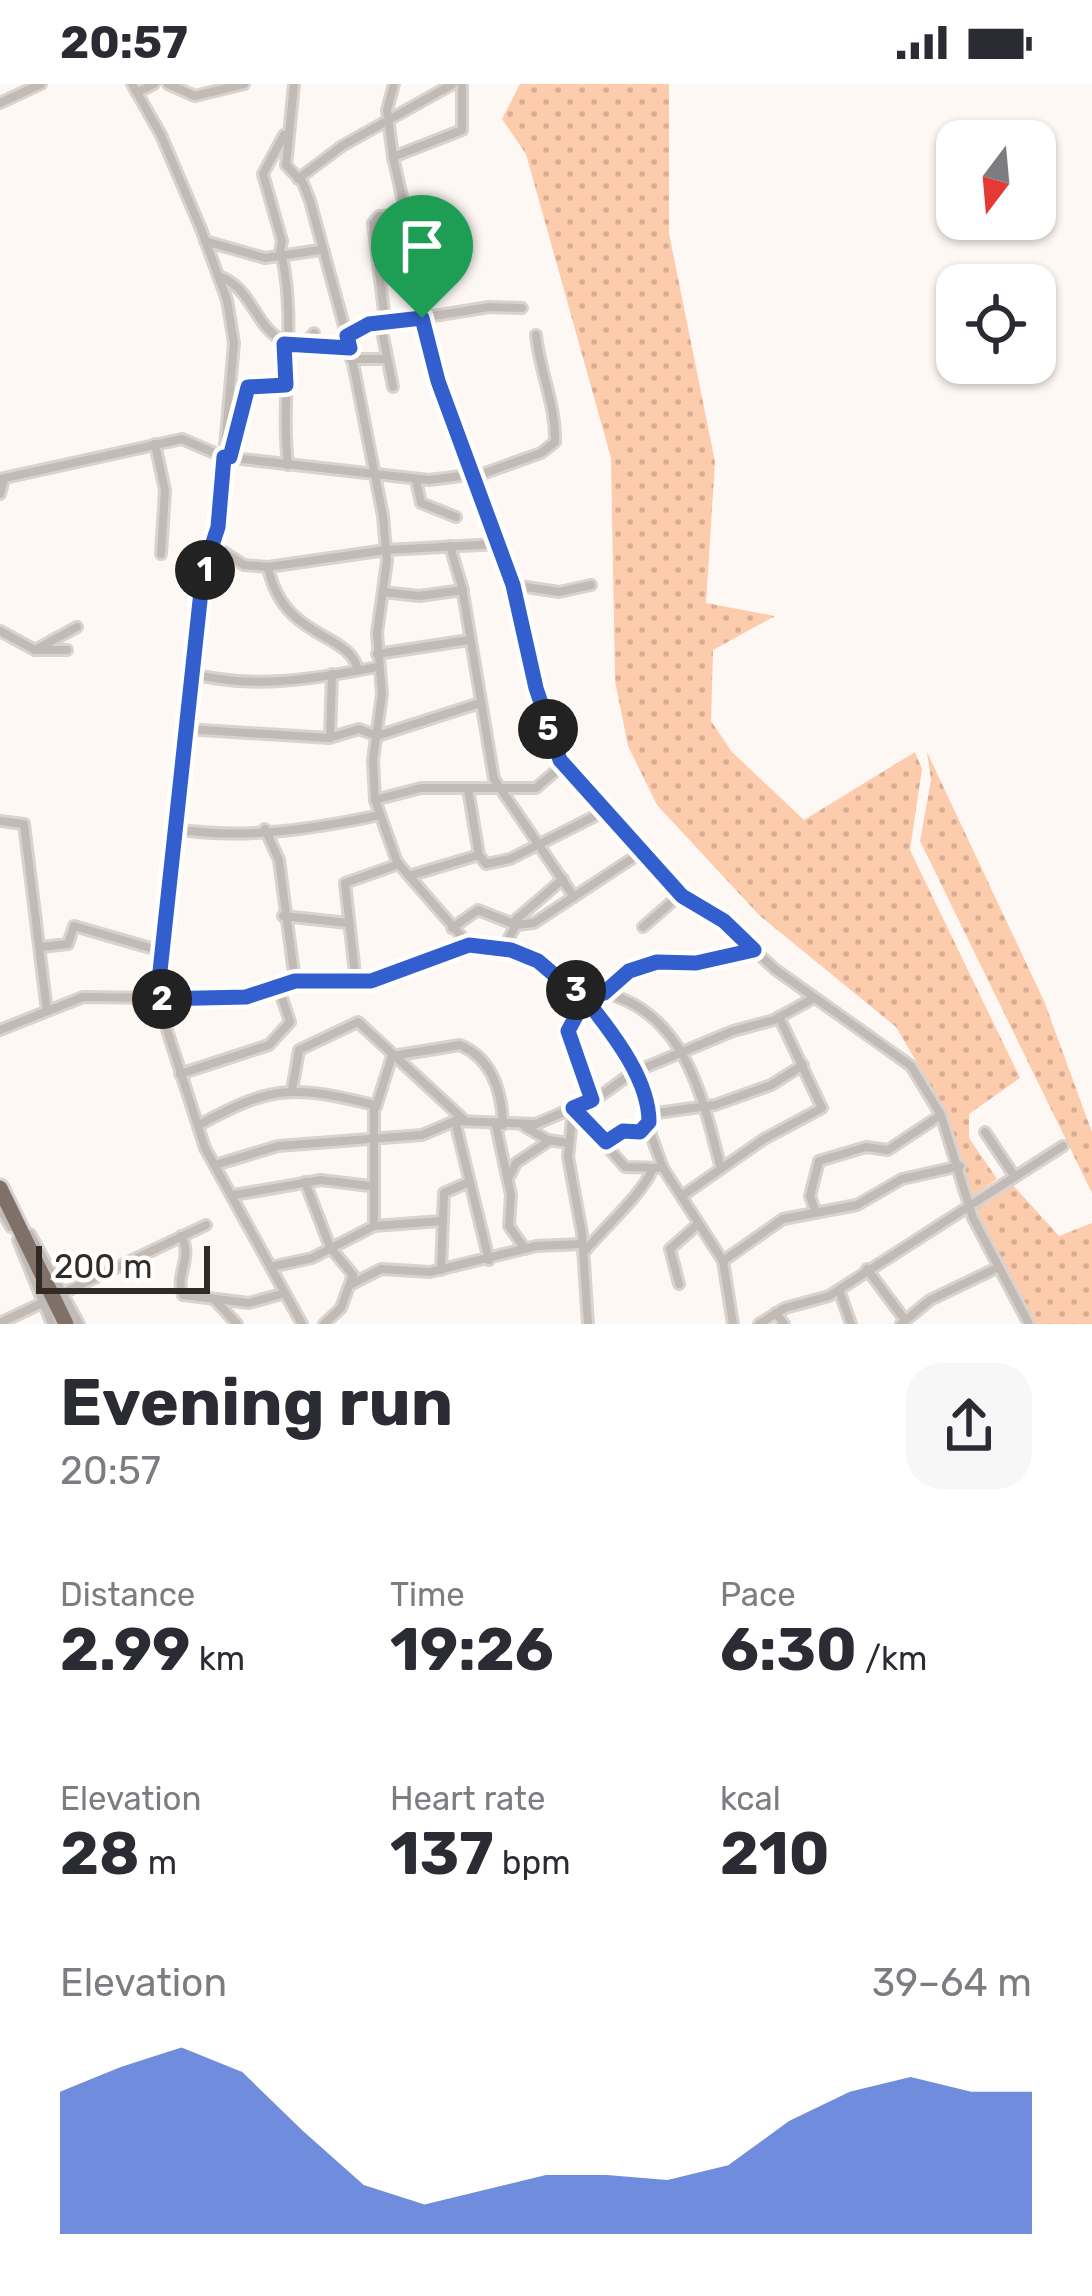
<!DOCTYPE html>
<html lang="en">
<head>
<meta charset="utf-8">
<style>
  body { margin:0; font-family:Rubik,sans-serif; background:#f7f7f7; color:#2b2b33; height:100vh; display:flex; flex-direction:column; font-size:45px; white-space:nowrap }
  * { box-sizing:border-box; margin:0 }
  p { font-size:39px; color:#7c7c81 }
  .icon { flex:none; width:66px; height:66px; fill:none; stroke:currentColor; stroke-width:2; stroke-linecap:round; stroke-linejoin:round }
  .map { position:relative; height:1240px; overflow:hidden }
  .sheet { display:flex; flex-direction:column; background:#fff; flex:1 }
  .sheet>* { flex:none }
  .needle { width:78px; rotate:196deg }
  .controls { position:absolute; left:936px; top:36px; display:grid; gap:24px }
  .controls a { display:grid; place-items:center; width:120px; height:120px; border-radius:24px; background:#fff; box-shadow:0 3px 9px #0004; font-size:60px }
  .scale { position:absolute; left:36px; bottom:30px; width:174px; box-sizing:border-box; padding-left:12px; border:6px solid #312b27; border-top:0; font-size:33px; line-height:42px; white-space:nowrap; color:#312b27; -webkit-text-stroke:9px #fff; paint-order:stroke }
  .pin { position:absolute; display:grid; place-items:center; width:102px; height:102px; color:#fff; margin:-123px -51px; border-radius:50% 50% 50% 0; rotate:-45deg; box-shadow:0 0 12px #0007 }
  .pin .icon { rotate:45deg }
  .km { position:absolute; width:60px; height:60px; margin:-30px; border-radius:50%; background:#222; color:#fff; font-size:33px; line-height:60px; text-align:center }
  .round { display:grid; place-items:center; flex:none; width:126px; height:126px; border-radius:36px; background:#f7f7f7 }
  .overview { display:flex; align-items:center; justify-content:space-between; height:204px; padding:0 60px }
  h1 { font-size:66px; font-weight:700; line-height:90px }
  .figures { display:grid; grid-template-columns:repeat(3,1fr); gap:18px; height:204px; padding:12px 60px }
  .figures div { display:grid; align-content:center }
  .figures b { font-size:60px; font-weight:700 }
  .figures small { font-size:33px; font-weight:400 }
  .figures p { font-size:33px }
  .chart { height:336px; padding:24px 60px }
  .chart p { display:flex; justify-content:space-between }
  .chart svg { width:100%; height:216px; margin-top:12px; fill:#335ece; opacity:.7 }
  .status { display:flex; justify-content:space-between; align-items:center; height:84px; padding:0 60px; background:#fff; direction:ltr }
  .status svg { height:33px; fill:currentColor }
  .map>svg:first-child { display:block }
  .grass { fill:url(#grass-dots) }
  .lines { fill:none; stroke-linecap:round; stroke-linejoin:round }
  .minor-casing { stroke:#d9d3cf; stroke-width:14 }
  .highway-casing { stroke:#d9d3cf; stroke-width:21 }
  .minor { stroke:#c1bab5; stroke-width:8 }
  .highway { stroke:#7f7168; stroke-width:15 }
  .route-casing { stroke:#fff; stroke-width:24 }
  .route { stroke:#335ece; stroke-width:15 }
</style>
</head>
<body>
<div class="status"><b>20:57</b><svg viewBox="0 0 49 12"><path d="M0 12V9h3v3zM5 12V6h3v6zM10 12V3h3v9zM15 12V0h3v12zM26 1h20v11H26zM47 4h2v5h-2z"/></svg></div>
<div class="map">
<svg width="1092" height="1240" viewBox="0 0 1092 1240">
  <defs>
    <pattern id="grass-dots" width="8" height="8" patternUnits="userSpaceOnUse" patternTransform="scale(3)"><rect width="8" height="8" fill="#fcccad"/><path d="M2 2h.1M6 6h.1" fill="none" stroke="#d8af95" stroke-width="1.8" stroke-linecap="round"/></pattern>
  </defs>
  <rect width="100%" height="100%" fill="#fef8f4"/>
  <!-- grass -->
  <g class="grass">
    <polygon points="520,0 669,0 669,149 715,378 706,519 775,532 713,566 711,637 732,668 804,736 915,668 922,685 910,766 1020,994 969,1030 969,1054 997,1095 973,1112 944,1025 896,943 759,831 657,721 628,662 615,597 611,374 526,70 502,35"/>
    <polygon points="927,668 1044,917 1092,1048 1092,1109 920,757 931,696"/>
    <polygon points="1011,1099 1059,1152 1092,1139 1092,1240 1032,1240 974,1121"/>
  </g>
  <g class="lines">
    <!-- minor casing -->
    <g class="minor-casing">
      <g id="minor">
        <polyline points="132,0 161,51 201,145 227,216 234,259 218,443 203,489 192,574 157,915 205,1064 302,1240"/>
        <polyline points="168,0 195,12 244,0"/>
        <polyline points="294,0 286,81 303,99 310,117 350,264 383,432 387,477 377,549 382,610 373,676 375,716 397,778 469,861"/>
        <polyline points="394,0 387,26 393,73 414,166 428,260 513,501 536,604 560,676 682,812 713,829 776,886 911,982 941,1031 973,1134 1029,1240"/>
        <polyline points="138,8 154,0"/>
        <polyline points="0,19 41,0"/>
        <polyline points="393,73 462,46 462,2"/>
        <polyline points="298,95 342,62 453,0"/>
        <polyline points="205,157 265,174 320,166"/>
        <polyline points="279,173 282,157 263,90 284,51"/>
        <path d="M282 173C297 241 280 312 288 381"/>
        <path d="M218 192C253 203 255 246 285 257"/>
        <polyline points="421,234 489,223 522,224"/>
        <polyline points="385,236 373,139 379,132 407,131"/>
        <polyline points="380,237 393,303"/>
        <polyline points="347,252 369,240 421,231"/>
        <polyline points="306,259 350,264"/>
        <polyline points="284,260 301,264 314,249"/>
        <polyline points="351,275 385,275"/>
        <polyline points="155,360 165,406 161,470"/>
        <polyline points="230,373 248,303 286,301"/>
        <path d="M0 395 182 355 224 373 429 396 485 389 541 369 555 358C556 321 540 289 536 251"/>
        <polyline points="416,396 421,419 456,433"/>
        <polyline points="0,410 4,395"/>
        <polyline points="214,462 244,481 268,483 386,466 498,460"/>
        <polyline points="450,462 462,503 494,695 574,813"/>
        <path d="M268 483C283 557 350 547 358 586"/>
        <polyline points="205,488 233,475"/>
        <polyline points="513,501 559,508 591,501"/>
        <polyline points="383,508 419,512 463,506"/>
        <polyline points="0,547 35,566 77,543"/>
        <polyline points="35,566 67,566"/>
        <polyline points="377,570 469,556"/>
        <path d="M190 589C251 606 315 595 377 583"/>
        <polyline points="185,645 329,654 359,645 377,652 480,619"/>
        <polyline points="330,654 332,590"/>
        <polyline points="468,705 479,771 486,780 510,775 605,727"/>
        <polyline points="375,716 421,704 536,704 564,680"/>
        <polyline points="0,737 24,740 47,927"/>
        <path d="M176 745C243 756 314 745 380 731"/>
        <polyline points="265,745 279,776 295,897"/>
        <polyline points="409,792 479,771"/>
        <polyline points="283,832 348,839"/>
        <polyline points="512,839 563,795"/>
        <polyline points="643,843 681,810"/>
        <polyline points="452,844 478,826 516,841"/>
        <polyline points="41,863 68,860 74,842 161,867"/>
        <polyline points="503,865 516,841 534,839 642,768"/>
        <polyline points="356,899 345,799 399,780"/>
        <path d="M605 908C652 865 696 885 753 867"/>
        <polyline points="0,946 83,913 230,915 295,897 371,897 469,861 511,866 538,877 585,915 629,974 649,1021 651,1051 663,1084 723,1177 733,1240"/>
        <polyline points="180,990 269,961 290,938 278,902"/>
        <polyline points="292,1006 299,966 358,938 463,1035"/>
        <path d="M592 1016 568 947 585 915 604 909C685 928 703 1014 721 1085"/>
        <path d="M376 1023 392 972 460 961C493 975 502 1009 503 1041"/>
        <polyline points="573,1025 568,1073 582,1149 588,1240"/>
        <polyline points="574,1025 625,1083 663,1084"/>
        <polyline points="649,1030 715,1021 771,1001 803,981"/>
        <polyline points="455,1037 489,1176"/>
        <path d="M199 1041C272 1001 293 1001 374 1021V1142"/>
        <polyline points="496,1042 511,1111 509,1142 525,1165"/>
        <polyline points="525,1043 548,1056 568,1059"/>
        <polyline points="985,1048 1015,1093"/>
        <polyline points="607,1057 623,1047 651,1049"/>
        <polyline points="215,1081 278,1062 422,1051 455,1037 536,1040 599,1013 632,989 733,947 774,936 814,914"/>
        <polyline points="508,1095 516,1079 549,1057"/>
        <polyline points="305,1098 330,1163 353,1191 341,1224 324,1240"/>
        <polyline points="234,1111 321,1096 370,1102"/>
        <polyline points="682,1112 764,1055 822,1024 779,933"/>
        <polyline points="0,1124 11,1143"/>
        <polyline points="816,1129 810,1112 819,1077 866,1063 888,1066 941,1031"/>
        <polyline points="30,1150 79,1240"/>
        <path d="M181 1152C194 1174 174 1191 183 1211L249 1219 285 1209"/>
        <polyline points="18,1156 52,1240"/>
        <path d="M585 1167C603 1145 643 1109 652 1086"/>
        <polyline points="723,1177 783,1135 857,1121 902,1095 960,1082"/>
        <polyline points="271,1183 312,1174 374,1142 441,1137"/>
        <polyline points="867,1185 905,1236"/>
        <polyline points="441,1186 444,1109 469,1098"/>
        <polyline points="679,1200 670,1165 697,1141"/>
        <polyline points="350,1201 381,1185 430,1188 536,1162 582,1160"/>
        <polyline points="839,1206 851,1240"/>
        <polyline points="214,1215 237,1240"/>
        <polyline points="776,1229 784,1240"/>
        <polyline points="0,1239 206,1141"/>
        <polyline points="759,1240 785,1224 829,1212 1063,1062"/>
        <polyline points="901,1240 930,1216 999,1183"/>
      </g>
    </g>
    <!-- highway casing -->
    <g class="highway-casing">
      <polyline id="highway" points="0,1104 66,1240"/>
    </g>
    <!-- minor -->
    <use href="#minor" class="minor"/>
    <!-- highway -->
    <use href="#highway" class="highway"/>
  </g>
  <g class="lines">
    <!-- route casing -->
    <g class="route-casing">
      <path id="route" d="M422 234 369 240 347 252 350 264 284 260 286 301 248 303 230 373H224L218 443 203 489 157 915 246 913 295 897H371L469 861 511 866 538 877 591 922C616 954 649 997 649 1038L640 1048 623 1047 606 1058 573 1024 592 1016 568 947 585 915 604 909 629 887 657 878 696 879 754 866 724 837 682 812 560 676 536 604 513 501 438 297 422 234"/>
    </g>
    <!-- route -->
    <use href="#route" class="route"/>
  </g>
</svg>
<div class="controls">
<a><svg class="needle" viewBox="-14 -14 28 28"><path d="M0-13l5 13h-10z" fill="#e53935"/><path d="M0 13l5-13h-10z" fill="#7c7c81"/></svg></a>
<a><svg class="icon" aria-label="locate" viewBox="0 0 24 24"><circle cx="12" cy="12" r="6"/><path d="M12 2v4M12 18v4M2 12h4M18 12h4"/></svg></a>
</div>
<div class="scale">200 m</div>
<div class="pin" style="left:422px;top:234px;background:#1e9e55"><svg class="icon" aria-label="arrive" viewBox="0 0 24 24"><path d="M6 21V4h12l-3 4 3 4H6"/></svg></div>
<b class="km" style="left:205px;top:486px">1</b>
<b class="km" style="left:162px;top:915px">2</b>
<b class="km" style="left:576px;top:906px">3</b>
<b class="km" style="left:548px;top:645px">5</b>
</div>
<section class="sheet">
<div class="overview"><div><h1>Evening run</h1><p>20:57</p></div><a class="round"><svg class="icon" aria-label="share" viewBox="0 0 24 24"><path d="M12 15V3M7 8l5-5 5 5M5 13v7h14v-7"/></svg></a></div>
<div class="figures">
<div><p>Distance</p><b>2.99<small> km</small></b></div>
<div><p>Time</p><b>19:26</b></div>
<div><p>Pace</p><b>6:30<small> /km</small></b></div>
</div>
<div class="figures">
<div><p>Elevation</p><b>28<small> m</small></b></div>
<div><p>Heart rate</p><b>137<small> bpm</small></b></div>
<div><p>kcal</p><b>210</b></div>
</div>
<div class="chart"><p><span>Elevation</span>39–64 m</p>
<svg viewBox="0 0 160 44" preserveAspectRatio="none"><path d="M0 44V15L10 10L20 6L30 11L40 23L50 34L60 38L70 35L80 32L90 32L100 33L110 30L120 21L130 15L140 12L150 15L160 15V44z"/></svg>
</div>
</section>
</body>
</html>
